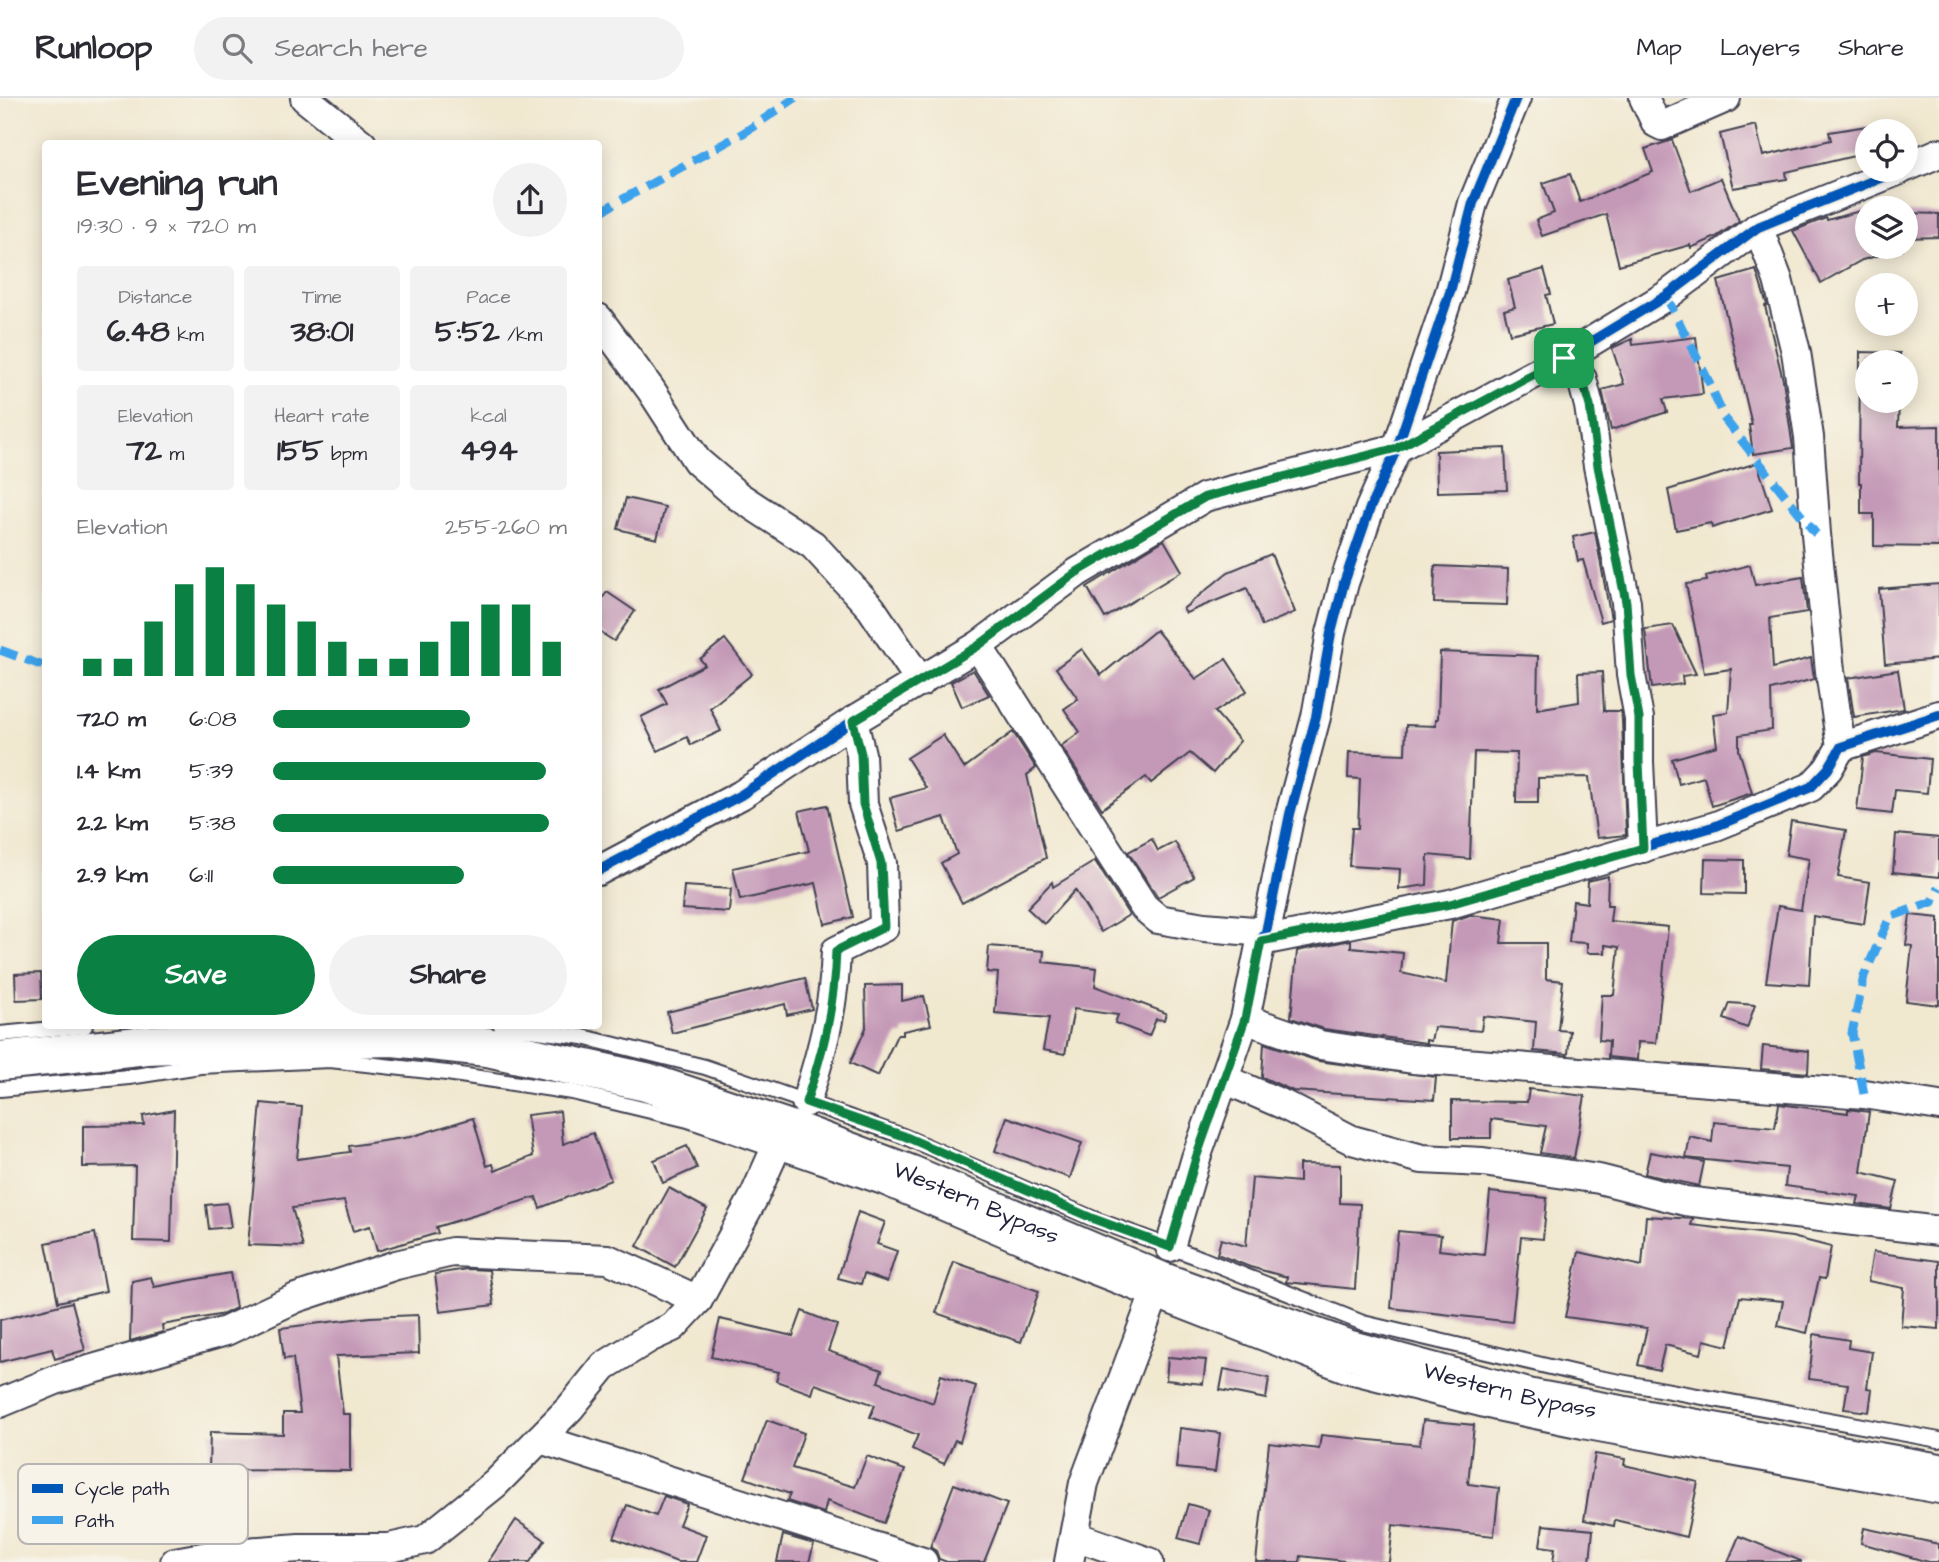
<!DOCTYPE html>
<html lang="en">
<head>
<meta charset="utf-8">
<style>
  body { margin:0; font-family:"Architects Daughter",sans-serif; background:#f2f2f3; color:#2b2b33; height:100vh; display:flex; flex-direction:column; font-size:26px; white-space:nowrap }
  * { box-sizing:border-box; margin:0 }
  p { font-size:23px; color:#7c7c81 }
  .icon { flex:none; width:38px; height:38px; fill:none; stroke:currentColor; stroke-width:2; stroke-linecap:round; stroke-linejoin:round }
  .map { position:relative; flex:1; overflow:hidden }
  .details { position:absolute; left:42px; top:42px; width:560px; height:889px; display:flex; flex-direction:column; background:#fff; border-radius:7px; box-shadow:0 4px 18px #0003 }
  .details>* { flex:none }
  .tools { position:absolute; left:1855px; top:21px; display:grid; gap:14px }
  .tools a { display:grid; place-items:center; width:63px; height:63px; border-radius:50%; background:#fff; box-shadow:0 4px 18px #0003; font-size:35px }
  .pin { position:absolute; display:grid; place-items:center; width:60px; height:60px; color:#fff; margin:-30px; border-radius:14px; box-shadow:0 4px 10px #0006 }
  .round { display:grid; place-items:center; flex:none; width:74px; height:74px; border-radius:37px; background:#f2f2f3 }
  .overview { display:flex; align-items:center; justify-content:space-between; height:119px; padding:0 35px }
  h1 { font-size:38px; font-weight:700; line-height:52px }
  .stats { display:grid; grid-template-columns:repeat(3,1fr); gap:10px; height:119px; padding:7px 35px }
  .stats div { display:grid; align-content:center; border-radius:7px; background:#f2f2f3; text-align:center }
  .stats b { font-size:30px; font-weight:700 }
  .stats small { font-size:19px; font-weight:400 }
  .stats p { font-size:19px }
  .chart { height:196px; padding:14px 35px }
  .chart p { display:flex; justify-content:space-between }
  .chart svg { width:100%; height:126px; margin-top:7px; stroke:#0b8043; stroke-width:6 }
  .cta { display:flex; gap:14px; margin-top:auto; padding:14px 35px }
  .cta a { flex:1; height:80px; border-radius:42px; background:#0b8043; color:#fff; font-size:28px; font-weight:700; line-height:80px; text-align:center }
  .cta a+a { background:#f2f2f3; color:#2b2b33 }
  ul { padding:0 35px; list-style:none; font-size:23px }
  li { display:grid; grid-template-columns:112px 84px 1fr; align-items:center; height:52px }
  li i { height:18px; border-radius:9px; background:#0b8043 }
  header { display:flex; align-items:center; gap:42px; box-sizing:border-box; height:98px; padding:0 35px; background:#fff; border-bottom:2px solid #e1e1e2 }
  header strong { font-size:33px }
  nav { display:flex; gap:38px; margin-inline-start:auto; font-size:24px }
  .search { width:490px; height:63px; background:#f2f2f3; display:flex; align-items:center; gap:18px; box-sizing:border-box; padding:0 24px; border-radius:38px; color:#7c7c81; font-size:26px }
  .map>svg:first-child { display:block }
  .building { fill:#c499b7 }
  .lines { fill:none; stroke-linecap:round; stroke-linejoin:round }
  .lane-casing { stroke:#414051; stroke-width:18 }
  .street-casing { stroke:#414051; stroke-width:32 }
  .primary-casing { stroke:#414051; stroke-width:42 }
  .lane { stroke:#fff; stroke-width:14 }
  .street { stroke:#fff; stroke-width:28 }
  .primary { stroke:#fff; stroke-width:38 }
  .quiet { stroke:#3ea2ec; stroke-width:9; stroke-dasharray:18 9; stroke-linecap:butt }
  .cycleway-casing { stroke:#f7f3e8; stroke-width:15 }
  .cycleway { stroke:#0057b8; stroke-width:10 }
  .route-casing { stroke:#fff; stroke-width:14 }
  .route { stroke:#0b8043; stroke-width:9 }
  .labels { text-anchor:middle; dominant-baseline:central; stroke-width:5; stroke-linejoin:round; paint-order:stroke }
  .street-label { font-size:23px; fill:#22223b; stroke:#f7f3e8 }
  .key { fill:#f7f3e8; stroke:#b7b4b4; stroke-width:2 }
  .key-label { font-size:19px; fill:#22223b }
</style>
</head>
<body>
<header>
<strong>Runloop</strong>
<div class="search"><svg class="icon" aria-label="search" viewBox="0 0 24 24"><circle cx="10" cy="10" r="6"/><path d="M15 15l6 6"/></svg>Search here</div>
<nav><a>Map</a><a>Layers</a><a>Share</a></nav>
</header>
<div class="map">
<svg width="1939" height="1464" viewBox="0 0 1939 1464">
  <rect width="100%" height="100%" fill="#f7f3e8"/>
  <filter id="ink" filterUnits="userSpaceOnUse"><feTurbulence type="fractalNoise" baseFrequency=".0143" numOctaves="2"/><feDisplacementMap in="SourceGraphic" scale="14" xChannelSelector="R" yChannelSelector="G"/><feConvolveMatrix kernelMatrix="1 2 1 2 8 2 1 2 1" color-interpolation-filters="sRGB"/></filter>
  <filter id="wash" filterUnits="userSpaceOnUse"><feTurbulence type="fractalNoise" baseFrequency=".00686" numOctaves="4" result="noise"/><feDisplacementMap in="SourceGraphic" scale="28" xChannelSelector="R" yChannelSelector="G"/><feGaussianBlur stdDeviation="1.57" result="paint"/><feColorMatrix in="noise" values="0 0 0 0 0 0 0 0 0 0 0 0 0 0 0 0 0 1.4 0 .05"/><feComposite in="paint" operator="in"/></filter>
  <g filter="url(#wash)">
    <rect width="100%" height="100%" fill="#f1e8d0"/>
    <g id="blocks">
      <!-- building -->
      <g class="building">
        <polygon points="1756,27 1763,58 1831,42 1829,34 1867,28 1867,55 1786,74 1787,81 1733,90 1720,36"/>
        <polygon points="1672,42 1691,93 1721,80 1739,123 1716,139 1691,150 1690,147 1619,167 1606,116 1542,138 1536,122 1554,115 1543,85 1570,76 1580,104 1653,74 1645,51"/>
        <polygon points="1867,111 1867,149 1903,149 1903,151 1862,162 1821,185 1793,133 1826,120 1827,122"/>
        <polygon points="1906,115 1939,116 1939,139 1906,140"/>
        <polygon points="1544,171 1551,196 1546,197 1553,226 1510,236 1504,212 1515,209 1508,182"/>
        <polygon points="1756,172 1767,207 1765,208 1783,282 1793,350 1753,356 1749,327 1752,327 1718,183"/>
        <polygon points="1696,239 1703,296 1663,301 1667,314 1611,332 1602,292 1624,286 1612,250 1632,241 1633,247"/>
        <polygon points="1860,254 1900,255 1900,264 1867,264 1867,303 1899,303 1898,329 1939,328 1939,449 1874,448 1874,416 1861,416 1861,385 1859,385"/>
        <polygon points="1505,350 1507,392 1437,394 1436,353"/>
        <polygon points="1757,365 1772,411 1712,430 1711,425 1676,432 1668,392"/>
        <polygon points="626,400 665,409 657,441 618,431"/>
        <polygon points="1595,434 1611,521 1601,524 1583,462 1578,463 1573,439"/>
        <polygon points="1164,442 1182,473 1105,520 1087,489"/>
        <polygon points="1271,456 1295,514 1262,528 1247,490 1186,515 1183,511 1228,474"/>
        <polygon points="1750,467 1755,487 1803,479 1807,514 1770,520 1773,570 1811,560 1814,581 1771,592 1772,632 1739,637 1739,652 1752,695 1712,708 1704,679 1679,686 1672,661 1717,648 1713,616 1728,614 1731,571 1704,575 1686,486 1707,483 1706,478"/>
        <polygon points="1435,468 1508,471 1507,507 1434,505"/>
        <polygon points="1939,486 1939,561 1885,566 1879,491"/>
        <polygon points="607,494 635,513 614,543 598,533 598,506"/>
        <polygon points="1673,527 1696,576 1682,578 1683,586 1652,590 1645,531"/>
        <polygon points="1156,532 1196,581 1226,561 1247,593 1215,614 1240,643 1213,675 1190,655 1151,685 1146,679 1102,711 1061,648 1080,634 1064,611 1078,601 1056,570 1082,551 1101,577"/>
        <polygon points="725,541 752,576 710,610 721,633 691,647 687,639 658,653 641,619 667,606 659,591 705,567 700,561"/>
        <polygon points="1440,554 1538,558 1537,611 1579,604 1578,575 1602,574 1604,613 1621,613 1622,622 1626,737 1597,740 1589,679 1538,680 1538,705 1516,705 1517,655 1474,654 1470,761 1428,757 1427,787 1399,791 1400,771 1349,768 1352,730 1358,730 1360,681 1348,680 1349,654 1405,656 1406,627 1436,628 1436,621 1438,621"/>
        <polygon points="973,572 989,597 962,609 951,584"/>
        <polygon points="1898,572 1904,611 1854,619 1848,580"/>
        <polygon points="1013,634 1036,670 1027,677 1046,760 962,805 941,765 957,756 944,719 899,733 890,700 926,690 907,660 943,637 964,670"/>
        <polygon points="1876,655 1930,661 1927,695 1895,692 1892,716 1857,712 1863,659"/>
        <polygon points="827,707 853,819 825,826 816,785 740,802 733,770 809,753 799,713"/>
        <polygon points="1791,723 1846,732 1838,779 1870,784 1864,826 1813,818 1809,887 1766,884 1778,808 1801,812 1809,761 1786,757"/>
        <polygon points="1896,736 1939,740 1939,779 1893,774"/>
        <polygon points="1152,741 1158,753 1175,744 1194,779 1158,799 1128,754"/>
        <polygon points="1705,761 1744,762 1744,796 1704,795"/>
        <polygon points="1095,763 1129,817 1101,834 1075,792 1044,826 1027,810 1052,784 1053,789"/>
        <polygon points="1608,778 1607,807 1612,807 1610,823 1668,829 1656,945 1638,944 1637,962 1608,959 1609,943 1599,942 1602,897 1614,897 1619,849 1605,847 1605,855 1587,855 1587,845 1569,844 1573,803 1587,805 1588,783"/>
        <polygon points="684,788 731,791 729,814 682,811"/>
        <polygon points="1470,817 1504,821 1501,845 1546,845 1546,881 1563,883 1558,932 1570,933 1568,956 1534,953 1536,924 1483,918 1481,933 1434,929 1431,943 1426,942 1426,945 1324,931 1291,920 1297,853 1351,842 1351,850 1403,855 1401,875 1446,885 1452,823"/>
        <polygon points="1910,817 1939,820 1939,907 1906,903 1912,848 1906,847"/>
        <polygon points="989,848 1044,853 1043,864 1097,870 1095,888 1166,915 1164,922 1156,921 1149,938 1115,925 1118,917 1074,911 1065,956 1043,952 1049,920 995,915 998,875 987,874"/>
        <polygon points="41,875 42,901 16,902 15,876"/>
        <polygon points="805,880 812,911 787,917 785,906 672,935 667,914"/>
        <polygon points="902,887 902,903 924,898 931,927 903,933 903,937 897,937 878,978 850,965 866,930 865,888"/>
        <polygon points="1730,905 1755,907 1747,930 1724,921"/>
        <polygon points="1264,945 1318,963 1436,979 1434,1002 1293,993 1262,979"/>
        <polygon points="1763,948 1809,953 1808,975 1761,971"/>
        <polygon points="1529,991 1585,998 1574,1060 1540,1055 1546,1028 1491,1021 1491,1040 1452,1040 1452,1003 1527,1004"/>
        <polygon points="261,1005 302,1009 297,1061 350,1054 349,1048 410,1039 473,1020 487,1068 493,1066 495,1073 533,1058 527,1017 560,1013 563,1046 593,1035 611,1082 540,1110 536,1099 436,1129 438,1135 377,1153 370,1128 353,1133 344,1103 292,1110 303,1149 248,1147"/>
        <polygon points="1779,1006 1848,1015 1848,1011 1869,1014 1861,1074 1898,1083 1891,1111 1857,1106 1859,1098 1785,1088 1787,1070 1686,1060 1690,1039 1712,1044 1714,1024 1775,1030"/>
        <polygon points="174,1012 171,1144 133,1143 135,1068 83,1069 83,1028 144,1027 143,1018"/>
        <polygon points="1007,1019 1082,1045 1070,1080 995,1053"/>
        <polygon points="687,1048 697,1070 663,1085 654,1062"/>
        <polygon points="1650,1054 1704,1064 1699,1088 1645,1076"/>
        <polygon points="1299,1066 1340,1067 1340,1105 1360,1106 1355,1191 1286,1184 1287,1179 1250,1169 1217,1156 1221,1141 1246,1148 1252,1080 1299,1084"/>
        <polygon points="669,1090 707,1111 675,1169 637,1148"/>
        <polygon points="1490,1094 1547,1100 1543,1141 1521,1139 1512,1224 1391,1210 1398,1133 1441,1137 1439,1152 1484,1157"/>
        <polygon points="227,1105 231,1129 209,1131 206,1107"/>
        <polygon points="858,1114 885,1124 877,1146 897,1153 887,1184 864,1176 861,1186 838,1180"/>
        <polygon points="1646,1118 1693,1121 1691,1127 1792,1139 1831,1149 1825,1181 1819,1180 1807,1235 1778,1228 1783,1203 1740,1199 1728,1248 1704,1242 1701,1256 1665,1247 1659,1272 1638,1267 1647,1230 1565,1219 1579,1154 1642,1168"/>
        <polygon points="95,1135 106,1193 58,1204 46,1145"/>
        <polygon points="1873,1154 1939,1163 1939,1231 1901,1228 1904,1190 1868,1183"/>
        <polygon points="954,1164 1039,1193 1021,1244 936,1215"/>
        <polygon points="467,1171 489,1172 494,1207 440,1214 435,1176"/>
        <polygon points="230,1175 236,1210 224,1216 162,1227 163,1234 130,1243 132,1183 151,1179 154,1189"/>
        <polygon points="72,1204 85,1252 55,1261 52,1251 0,1264 0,1222"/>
        <polygon points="802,1213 837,1227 828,1253 882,1272 878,1284 933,1305 941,1277 976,1288 960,1344 955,1342 944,1366 912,1351 918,1337 870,1319 875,1307 815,1286 812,1296 776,1283 779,1274 711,1259 720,1221 793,1238"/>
        <polygon points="418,1217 419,1255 336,1258 343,1316 350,1316 350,1373 209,1372 210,1334 283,1336 283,1315 300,1315 293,1260 284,1261 280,1230 370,1219"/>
        <polygon points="1814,1236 1849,1242 1848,1250 1872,1254 1867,1290 1872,1291 1869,1314 1844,1311 1848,1286 1809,1281"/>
        <polygon points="1168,1259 1206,1262 1203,1286 1166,1282"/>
        <polygon points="1224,1271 1269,1280 1266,1301 1220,1292"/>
        <polygon points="767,1322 804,1335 792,1370 855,1389 867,1358 905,1372 884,1425 827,1403 824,1415 787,1403 790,1396 745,1380"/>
        <polygon points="1423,1322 1474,1327 1468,1386 1499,1390 1494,1438 1393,1427 1389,1464 1354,1464 1301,1458 1300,1464 1256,1464 1269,1345 1319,1351 1321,1337 1420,1347"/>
        <polygon points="1180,1330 1220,1335 1215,1374 1176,1370"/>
        <polygon points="1595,1356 1625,1361 1624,1367 1698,1384 1686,1439 1615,1422 1614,1428 1584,1422"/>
        <polygon points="954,1386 1007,1406 984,1464 947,1464 939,1461 936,1453 930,1449"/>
        <polygon points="664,1398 687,1406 679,1427 706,1437 696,1464 677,1464 614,1440 627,1407 656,1418"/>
        <polygon points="1188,1406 1209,1412 1200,1446 1178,1440"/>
        <polygon points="516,1422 545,1442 530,1464 488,1464"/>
        <polygon points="1543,1427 1593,1432 1590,1464 1553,1464 1555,1450 1540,1448"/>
        <polygon points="1864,1430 1939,1446 1939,1464 1928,1464 1861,1445"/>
        <polygon points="783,1437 814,1446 809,1464 777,1464"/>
        <polygon points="1739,1438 1801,1463 1801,1464 1728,1464"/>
      </g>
    </g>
  </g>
  <g filter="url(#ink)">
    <use href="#blocks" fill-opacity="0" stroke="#414051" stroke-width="2"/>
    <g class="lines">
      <!-- lane casing -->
      <g class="lane-casing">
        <g id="lane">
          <polyline points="501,928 583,939 705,969 806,1004 903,1038 1094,1121 1200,1160 1363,1225 1593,1279 1939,1342"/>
          <polyline points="0,936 85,928"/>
          <polyline points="0,991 129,979 200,968 330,962 447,975 572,994 688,1022 882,1089 1073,1171 1345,1277 1496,1315 1582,1333 1939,1398"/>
        </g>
      </g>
      <!-- street casing -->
      <g class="street-casing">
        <g id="street">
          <polyline points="305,0 362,46"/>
          <polyline points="1516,0 1473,105 1450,194 1397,350 1370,410 1344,485 1331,535 1316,619 1290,716 1266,834 1261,843 1450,806 1716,728 1811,689 1828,671 1841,649 1939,617"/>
          <polyline points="1644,0 1656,25 1662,28 1726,0"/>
          <polyline points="1906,69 1939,55"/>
          <polyline points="1758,129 1778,182 1796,254 1809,339 1816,436 1830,573 1841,649"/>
          <polyline points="598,220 651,292 697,363 738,398 813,447 871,510 921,584"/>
          <polyline points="1564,260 1582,281 1589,308 1598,368 1626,504 1631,577 1639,620 1639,664 1643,750"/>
          <polyline points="978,548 1144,809 1158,821 1204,829 1266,834"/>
          <polyline points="598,773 741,697 853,623 978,548 1078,474 1205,399 1397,350 1564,260 1666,198 1758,129 1900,72"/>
          <polyline points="1245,921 1320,947 1413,961 1864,996 1939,1008"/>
          <polyline points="1224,981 1282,1006 1352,1042 1422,1061 1483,1064 1599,1081 1685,1103 1939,1133"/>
          <path d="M806 1004C823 950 834 909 836 853L884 829 882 765 863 706 861 656 853 623"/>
          <polyline points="1170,1149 1196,1060 1245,921 1261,843"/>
          <polyline points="0,1305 58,1281 226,1233 296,1200 396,1167 452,1154 608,1161 698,1202"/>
          <polyline points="540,1341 923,1464"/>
          <polyline points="1075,1438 1149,1464"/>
          <polyline points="175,1464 219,1456 299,1450 389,1450 425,1442 495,1386 570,1310 604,1268 649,1240 673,1229 698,1202 754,1099 775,1052"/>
          <polyline points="1069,1464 1084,1385 1153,1201"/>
        </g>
      </g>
      <!-- primary casing -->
      <g class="primary-casing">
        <g id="primary">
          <path id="s1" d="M0 963 147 947 303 941 393 939 487 949 646 984 799 1035 911 1077 1160 1183 1347 1251 1532 1301 1939 1375"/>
        </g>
      </g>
      <!-- lane -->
      <use href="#lane" class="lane"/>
      <!-- street -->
      <use href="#street" class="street"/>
      <!-- primary -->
      <use href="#primary" class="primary"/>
      <!-- quiet -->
      <g class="quiet">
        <polyline points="598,115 745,34 795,0"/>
        <polyline points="1666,198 1710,286 1723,319 1816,436"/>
        <polyline points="0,552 46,569"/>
        <polyline points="1864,996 1852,935 1864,878 1890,819 1932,804 1939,789"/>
      </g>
      <!-- cycleway casing -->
      <g class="cycleway-casing">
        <g id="cycleway">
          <polyline points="1516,0 1473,105 1450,194 1397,350 1370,410 1344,485 1331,535 1316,619 1290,716 1266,834 1261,843 1450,806 1716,728 1811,689 1828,671 1841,649 1939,617"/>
          <polyline points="598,773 741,697 853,623 978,548 1078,474 1205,399 1397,350 1564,260 1666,198 1758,129 1900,72"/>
        </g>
      </g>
      <!-- cycleway -->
      <use href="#cycleway" class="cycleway"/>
    </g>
  </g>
  <g class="lines" filter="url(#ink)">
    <!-- route casing -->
    <g class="route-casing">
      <path id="route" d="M1564 260 1582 281 1590 308 1598 368 1626 504 1631 577 1639 620V664L1643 750 1450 806 1261 843 1245 921 1196 1060 1170 1149 1094 1121 904 1038 806 1004C824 950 834 910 836 853L884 829 881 765 863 706 861 656 853 623 978 548 1077 474 1205 399 1397 350Z"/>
    </g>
    <!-- route -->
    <use href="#route" class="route"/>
  </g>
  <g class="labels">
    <!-- street labels -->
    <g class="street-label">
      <text stroke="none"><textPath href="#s1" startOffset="1003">Western Bypass</textPath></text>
      <text stroke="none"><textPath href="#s1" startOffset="1570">Western Bypass</textPath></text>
    </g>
  </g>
  <!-- legend -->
  <rect x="18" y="1366" width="230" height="80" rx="10" class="key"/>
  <rect x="32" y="1386" width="31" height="9" fill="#0057b8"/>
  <rect x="32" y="1418" width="31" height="8" fill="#3ea2ec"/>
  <g class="key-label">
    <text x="75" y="1397">Cycle path</text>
    <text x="75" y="1429">Path</text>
  </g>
</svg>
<div class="tools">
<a><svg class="icon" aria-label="locate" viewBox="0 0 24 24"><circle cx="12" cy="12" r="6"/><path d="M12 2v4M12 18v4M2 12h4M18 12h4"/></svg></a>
<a><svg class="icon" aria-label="layers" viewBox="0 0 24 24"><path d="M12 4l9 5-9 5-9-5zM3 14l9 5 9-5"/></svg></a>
<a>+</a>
<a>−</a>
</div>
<div class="pin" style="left:1564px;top:260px;background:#1e9e55"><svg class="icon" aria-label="arrive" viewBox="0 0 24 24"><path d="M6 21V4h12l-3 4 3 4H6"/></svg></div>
<section class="details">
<div class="overview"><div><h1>Evening run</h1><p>19:30 · 9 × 720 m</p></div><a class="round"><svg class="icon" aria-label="share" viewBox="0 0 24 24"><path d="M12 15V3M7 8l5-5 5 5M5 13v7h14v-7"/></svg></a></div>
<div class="stats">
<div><p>Distance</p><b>6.48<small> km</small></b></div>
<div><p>Time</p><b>38:01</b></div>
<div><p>Pace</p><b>5:52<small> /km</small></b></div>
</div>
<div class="stats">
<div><p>Elevation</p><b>72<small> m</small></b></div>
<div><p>Heart rate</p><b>155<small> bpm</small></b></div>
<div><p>kcal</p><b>494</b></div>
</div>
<div class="chart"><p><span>Elevation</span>255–260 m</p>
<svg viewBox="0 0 160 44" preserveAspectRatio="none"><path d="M5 44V38M15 44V38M25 44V25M35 44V12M45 44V6M55 44V12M65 44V19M75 44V25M85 44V32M95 44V38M105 44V38M115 44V32M125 44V25M135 44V19M145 44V19M155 44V32"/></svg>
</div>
<ul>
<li><b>720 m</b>6:08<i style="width:67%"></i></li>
<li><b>1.4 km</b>5:39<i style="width:93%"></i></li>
<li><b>2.2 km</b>5:38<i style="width:94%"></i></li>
<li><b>2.9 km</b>6:11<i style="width:65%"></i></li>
</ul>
<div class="cta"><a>Save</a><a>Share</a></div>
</section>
</div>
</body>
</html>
